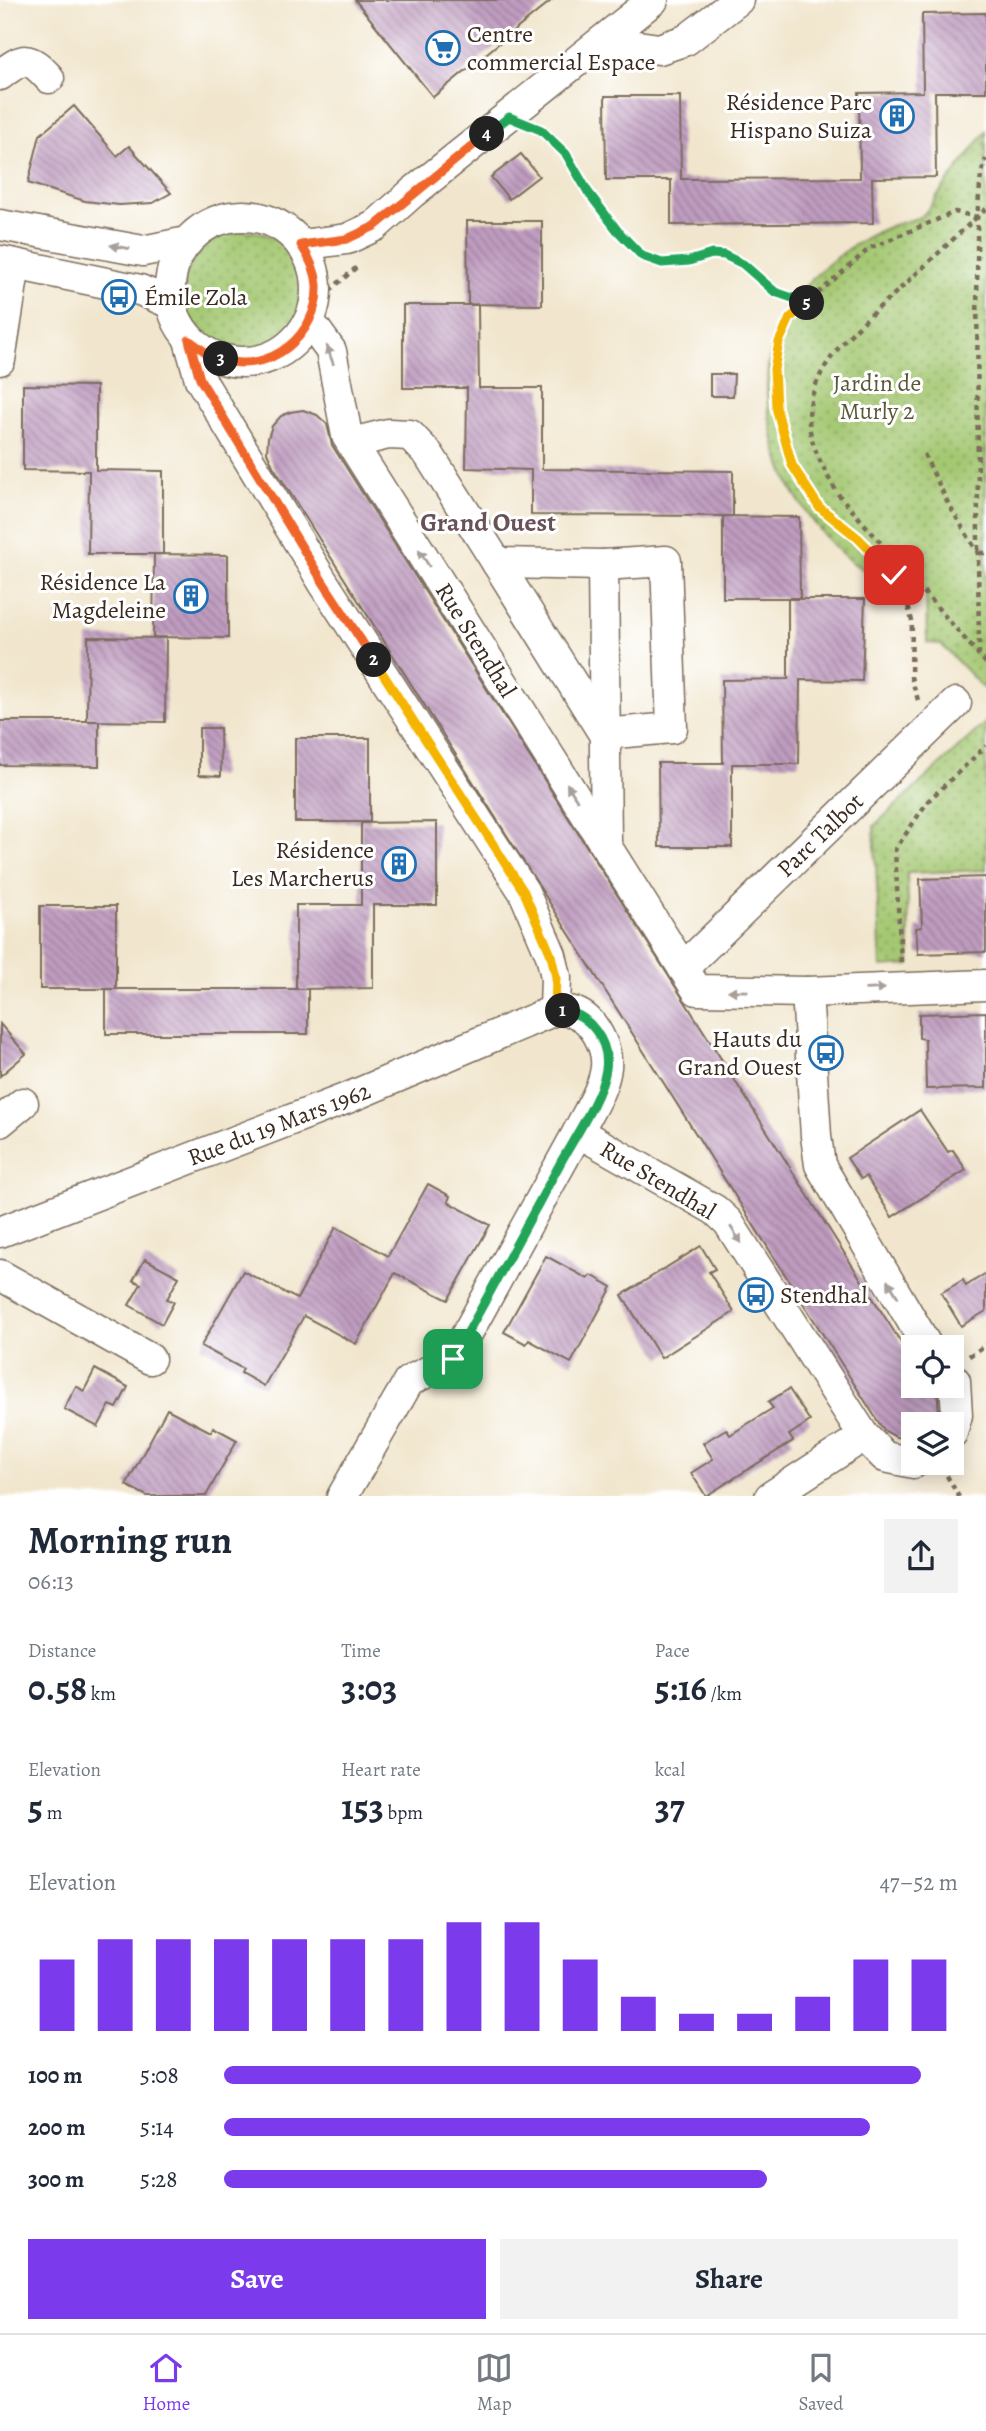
<!DOCTYPE html>
<html lang="en">
<head>
<meta charset="utf-8">
<style>
  body { margin:0; font-family:Alegreya,serif; background:#f2f2f3; color:#1f2937; height:100vh; display:flex; flex-direction:column; font-size:26px; white-space:nowrap }
  * { box-sizing:border-box; margin:0 }
  p { font-size:23px; color:#747a83 }
  .icon { flex:none; width:38px; height:38px; fill:none; stroke:currentColor; stroke-width:2; stroke-linecap:round; stroke-linejoin:round }
  .map { position:relative; height:1496px; overflow:hidden }
  .side { display:flex; flex-direction:column; background:#fff; flex:1 }
  .side>* { flex:none }
  .fabs { position:absolute; left:901px; top:1335px; display:grid; gap:14px }
  .fabs a { display:grid; place-items:center; width:63px; height:63px; border-radius:0px; background:#fff; box-shadow:0 4px 18px #0003; font-size:35px }
  .pin { position:absolute; display:grid; place-items:center; width:60px; height:60px; color:#fff; margin:-30px; border-radius:14px; box-shadow:0 4px 10px #0006 }
  .km { position:absolute; width:35px; height:35px; margin:-18px; border-radius:50%; background:#222; color:#fff; font-size:19px; line-height:35px; text-align:center }
  .round { display:grid; place-items:center; flex:none; width:74px; height:74px; border-radius:0px; background:#f2f2f3 }
  .headline { display:flex; align-items:center; justify-content:space-between; height:119px; padding:0 28px }
  h1 { font-size:38px; font-weight:700; line-height:52px }
  .stats { display:grid; grid-template-columns:repeat(3,1fr); gap:10px; height:119px; padding:7px 28px }
  .stats div { display:grid; align-content:center }
  .stats b { font-size:35px; font-weight:700 }
  .stats small { font-size:19px; font-weight:400 }
  .stats p { font-size:19px }
  .chart { height:196px; padding:14px 28px }
  .chart p { display:flex; justify-content:space-between }
  .chart svg { width:100%; height:126px; margin-top:7px; stroke:#7c3aed; stroke-width:6 }
  .button { display:flex; gap:14px; margin-top:auto; padding:14px 28px }
  .button a { flex:1; height:80px; border-radius:0px; background:#7c3aed; color:#fff; font-size:28px; font-weight:700; line-height:80px; text-align:center }
  .button a+a { background:#f2f2f3; color:#1f2937 }
  ul { padding:0 28px; list-style:none; font-size:23px }
  li { display:grid; grid-template-columns:112px 84px 1fr; align-items:center; height:52px }
  li i { height:18px; border-radius:9px; background:#7c3aed }
  .menu { display:flex; justify-content:space-around; align-items:center; height:98px; border-top:2px solid #e0e1e3; background:#fff; font-size:19px; color:#747a83 }
  .menu a { display:grid; justify-items:center; gap:4px }
  .menu .on { color:#7c3aed }
  .map>svg:first-child { display:block }
  .grass { fill:url(#grass-dots); stroke:#707948; stroke-width:2 }
  .building { fill:url(#building-back-hatch) }
  .lines { fill:none; stroke-linecap:round; stroke-linejoin:round }
  .minor-casing { stroke:#7b6c5b; stroke-width:33 }
  .path { stroke:#7b6c5b; stroke-width:4.5; stroke-dasharray:5 5; stroke-linecap:butt }
  .minor { stroke:#fff; stroke-width:30 }
  .oneway { fill:#a79f9a }
  .split-1-casing { stroke:#fff; stroke-width:14 }
  .split-2-casing { stroke:#fff; stroke-width:14 }
  .split-3-casing { stroke:#fff; stroke-width:14 }
  .split-4-casing { stroke:#fff; stroke-width:14 }
  .split-5-casing { stroke:#fff; stroke-width:14 }
  .split-6-casing { stroke:#fff; stroke-width:14 }
  .split-1 { stroke:#22a559; stroke-width:9 }
  .split-2 { stroke:#f5b400; stroke-width:9 }
  .split-3 { stroke:#f0652b; stroke-width:9 }
  .split-4 { stroke:#f0652b; stroke-width:9 }
  .split-5 { stroke:#22a559; stroke-width:9 }
  .split-6 { stroke:#f5b400; stroke-width:9 }
  .labels { text-anchor:middle; dominant-baseline:central; stroke-width:6; stroke-linejoin:round; paint-order:stroke }
  .poi-label { font-size:24px; fill:#3b2a1e; stroke:#fff; text-anchor:end }
  .park-label { font-size:24px; fill:#5a5937; stroke:#fff }
  .street-label { font-size:24px; fill:#3b2a1e; stroke:#fff }
  .neighbourhood-label { font-size:26px; font-weight:bold; fill:#695257; stroke:#fff }
</style>
</head>
<body>
<div class="map">
<svg width="986" height="1497" viewBox="0 0 986 1497">
  <defs>
    <pattern id="grass-dots" width="8" height="8" patternUnits="userSpaceOnUse" patternTransform="scale(1.75)"><rect width="8" height="8" fill="#a4c872"/><path d="M2 2h.1M6 6h.1" fill="none" stroke="#87a35d" stroke-width="1.8" stroke-linecap="round"/></pattern>
    <pattern id="building-back-hatch" width="6" height="6" patternUnits="userSpaceOnUse" patternTransform="scale(1.75)"><rect width="6" height="6" fill="#bf9cc0"/><path d="M-1 5l2 2M0 0l6 6M5-1l2 2" fill="none" stroke="#9c7f9b"/></pattern>
  </defs>
  <rect width="100%" height="100%" fill="#fff"/>
  <filter id="ink" filterUnits="userSpaceOnUse"><feTurbulence type="fractalNoise" baseFrequency=".0143" numOctaves="2"/><feDisplacementMap in="SourceGraphic" scale="14" xChannelSelector="R" yChannelSelector="G"/><feConvolveMatrix kernelMatrix="1 2 1 2 8 2 1 2 1" color-interpolation-filters="sRGB"/></filter>
  <filter id="wash" filterUnits="userSpaceOnUse"><feTurbulence type="fractalNoise" baseFrequency=".00686" numOctaves="4" result="noise"/><feDisplacementMap in="SourceGraphic" scale="28" xChannelSelector="R" yChannelSelector="G"/><feGaussianBlur stdDeviation="1.57" result="paint"/><feColorMatrix in="noise" values="0 0 0 0 0 0 0 0 0 0 0 0 0 0 0 0 0 1.4 0 .05"/><feComposite in="paint" operator="in"/></filter>
  <g filter="url(#wash)">
    <rect width="100%" height="100%" fill="#f1e6cd"/>
    <!-- grass -->
    <g class="grass">
      <path d="M986 131V691L941 644 927 643 926 590C865 583 834 553 801 504 785 481 777 457 772 430 755 356 780 299 840 255 856 243 873 233 891 226 900 222 913 221 921 216 928 212 933 201 938 195 954 174 970 153 986 131Z"/>
      <circle cx="245" cy="292" r="61"/>
      <polygon points="986,722 986,870 907,873 910,965 881,967 874,826"/>
    </g>
    <g id="blocks">
      <!-- building -->
      <g class="building">
        <polygon points="355,0 552,0 433,97"/>
        <polygon points="986,13 986,92 935,92 936,177 872,178 873,223 671,225 671,180 606,180 605,96 680,96 681,179 860,178 859,93 923,92 922,14"/>
        <polygon points="74,106 117,156 129,146 171,193 153,203 119,205 85,201 28,183 40,135"/>
        <polygon points="521,154 539,176 509,199 491,177"/>
        <polygon points="467,221 542,221 542,305 468,304"/>
        <polygon points="403,305 478,305 479,388 542,388 542,469 733,471 733,516 531,515 531,470 466,468 467,388 403,388"/>
        <polygon points="710,374 734,374 733,396 710,396"/>
        <polygon points="23,385 96,386 96,470 163,471 163,554 88,554 89,471 23,470"/>
        <polygon points="303,410 317,415 327,424 332,445 914,1363 914,1386 937,1386 939,1413 937,1423 914,1424 914,1440 896,1437 885,1431 879,1423 273,466 267,452 268,438 272,426 281,416 290,412"/>
        <polygon points="723,516 799,517 800,598 723,598"/>
        <polygon points="154,554 228,555 228,638 153,637"/>
        <polygon points="788,599 865,599 862,681 800,680 799,764 732,764 732,847 659,847 658,763 723,763 722,680 788,679"/>
        <polygon points="88,637 166,638 165,722 87,721"/>
        <polygon points="0,721 99,721 99,766 0,765"/>
        <polygon points="199,728 220,728 221,776 199,775"/>
        <rect x="295" y="738" width="75" height="84"/>
        <polygon points="437,822 437,905 373,905 373,988 296,989 296,905 361,905 361,823"/>
        <polygon points="986,877 986,952 918,954 916,928 922,927 920,879"/>
        <rect x="40" y="906" width="76" height="83"/>
        <rect x="106" y="989" width="202" height="45"/>
        <polygon points="986,1012 986,1088 926,1089 925,1039 919,1038 919,1014"/>
        <polygon points="0,1024 26,1054 0,1076"/>
        <polygon points="920,1110 948,1152 953,1150 966,1170 892,1217 866,1176 861,1179 847,1158"/>
        <polygon points="428,1184 450,1196 448,1202 490,1225 448,1300 395,1273 356,1344 304,1316 264,1386 241,1373 243,1369 201,1346 243,1271 297,1299 336,1227 388,1256"/>
        <polygon points="701,1246 715,1269 709,1272 734,1312 661,1358 622,1295"/>
        <polygon points="546,1256 588,1279 591,1275 612,1287 571,1363 529,1340 526,1344 504,1332"/>
        <polygon points="145,1259 179,1277 167,1299 174,1302 162,1324 129,1305 141,1284 133,1280"/>
        <polygon points="986,1273 986,1311 961,1326 941,1293 963,1280 966,1286"/>
        <polygon points="95,1369 128,1387 117,1408 110,1405 98,1427 64,1409 76,1386 84,1391"/>
        <polygon points="789,1389 810,1421 789,1435 793,1441 706,1496 691,1473 713,1459 703,1443 726,1429 730,1435 773,1408 768,1402"/>
        <polygon points="167,1409 211,1432 213,1427 237,1440 206,1496 147,1496 126,1485"/>
      </g>
    </g>
  </g>
  <g filter="url(#ink)">
    <use href="#blocks" fill-opacity="0" stroke="#7b6c5b" stroke-width="2"/>
    <g class="lines">
      <!-- minor casing -->
      <g class="minor-casing">
        <g id="minor">
          <polyline points="603,41 659,49 686,40 738,0"/>
          <path d="M0 75C24 57 28 55 49 78"/>
          <circle cx="243" cy="289" r="73"/>
          <polyline points="0,225 143,251 187,242"/>
          <polyline points="301,245 347,239 375,226 412,193 653,0"/>
          <polyline points="0,261 140,290 170,303"/>
          <polyline points="310,322 331,351 347,436 697,990 807,992 986,985"/>
          <path d="M189 340 200 379 323 582 524 892 551 955 556 977 555 1010C561 1011 570 1010 576 1013 594 1020 608 1048 606 1067 604 1089 587 1113 578 1132L715 1210 728 1222 864 1436 885 1457 914 1463"/>
          <polyline points="0,360 15,264"/>
          <polyline points="352,443 388,434 410,435 429,455 497,563 603,565 606,845"/>
          <polyline points="497,563 604,734 672,728 666,561 603,565"/>
          <polyline points="683,968 956,703"/>
          <polyline points="807,992 816,1136 820,1165 928,1348"/>
          <polyline points="0,1122 23,1103"/>
          <polyline points="0,1232 350,1097 555,1010"/>
          <polyline points="0,1275 150,1359"/>
          <polyline points="952,1378 955,1381 957,1415 952,1433"/>
          <polyline points="342,1497 409,1381 453,1359 578,1132"/>
          <polyline points="770,1497 864,1436"/>
        </g>
      </g>
      <!-- path -->
      <g class="path">
        <polyline points="537,128 566,154 588,192 617,230 642,256 662,263 689,261 712,254 724,255 743,264 775,292 807,303"/>
        <polyline points="986,209 977,217 978,553 986,553"/>
        <path d="M977 217C952 240 927 264 902 287 864 322 809 362 809 420 809 444 826 474 838 494L986 663"/>
        <polyline points="322,297 358,266"/>
        <polyline points="924,454 950,507 978,553 979,654"/>
        <polyline points="918,700 911,677 912,621 908,606 893,575 858,538 819,507 792,465 776,407 774,369 779,342 790,318 870,248 955,212 977,217 981,175 986,159"/>
        <polyline points="901,962 895,850 928,801 986,746"/>
        <polyline points="969,1356 986,1345"/>
        <polyline points="942,1467 959,1497"/>
      </g>
      <!-- minor -->
      <use href="#minor" class="minor"/>
    </g>
    <!-- one-way arrows -->
    <defs><path id="oneway-solid" d="M-6-.8H1V-3.2L6.5 0L1 3.2V.8H-6Z" transform="scale(1.75)"/></defs>
    <g class="oneway">
      <use href="#oneway-solid" transform="translate(120 247) rotate(-170)"/>
      <use href="#oneway-solid" transform="translate(330 355) rotate(-110)"/>
      <use href="#oneway-solid" transform="translate(424 558) rotate(-122)"/>
      <use href="#oneway-solid" transform="translate(572 792) rotate(-122)"/>
      <use href="#oneway-solid" transform="translate(875 989) rotate(-2)"/>
      <use href="#oneway-solid" transform="translate(738 991) rotate(-179)"/>
      <use href="#oneway-solid" transform="translate(736 1235) rotate(57)"/>
      <use href="#oneway-solid" transform="translate(893 1289) rotate(-121)"/>
    </g>
  </g>
  <g class="lines" filter="url(#ink)">
    <!-- split-1 casing -->
    <g class="split-1-casing">
      <path id="split-1" d="M453 1359C490 1293 526 1226 562 1160 575 1137 603 1094 606 1069 610 1042 589 1013 563 1011"/>
    </g>
    <!-- split-2 casing -->
    <g class="split-2-casing">
      <polyline id="split-2" points="374,660 524,892 551,955 556,977 555,1010 563,1011"/>
    </g>
    <!-- split-3 casing -->
    <g class="split-3-casing">
      <polyline id="split-3" points="221,359 208,354 189,340 200,379 323,582 374,660"/>
    </g>
    <!-- split-4 casing -->
    <g class="split-4-casing">
      <path id="split-4" d="M221 359C269 376 319 335 317 285 316 270 309 257 301 245L347 239 375 226 487 134"/>
    </g>
    <!-- split-5 casing -->
    <g class="split-5-casing">
      <polyline id="split-5" points="487,134 509,117 541,130 566,154 588,192 617,230 642,256 662,263 689,261 712,254 724,255 743,264 775,292 807,303"/>
    </g>
    <!-- split-6 casing -->
    <g class="split-6-casing">
      <polyline id="split-6" points="807,303 790,318 779,342 774,369 776,407 792,465 819,507 858,538 894,575"/>
    </g>
    <!-- split-1 -->
    <use href="#split-1" class="split-1"/>
    <!-- split-2 -->
    <use href="#split-2" class="split-2"/>
    <!-- split-3 -->
    <use href="#split-3" class="split-3"/>
    <!-- split-4 -->
    <use href="#split-4" class="split-4"/>
    <!-- split-5 -->
    <use href="#split-5" class="split-5"/>
    <!-- split-6 -->
    <use href="#split-6" class="split-6"/>
  </g>
  <!-- icons -->
  <defs>
    <g id="supermarket-ring" transform="scale(1.75)"><circle r="9.5" fill="#fff" stroke="#1f6fb2" stroke-width="1.5"/><path d="M-6-5.5h2.5l.6 2H6L4.5 2H-2.5L-4.4-4H-6ZM-1.5 3.2a1.3 1.3 0 1 0 .1 0ZM3 3.2a1.3 1.3 0 1 0 .1 0Z" fill="#1f6fb2"/></g>
    <g id="building-ring" transform="scale(1.75)"><circle r="9.5" fill="#fff" stroke="#1f6fb2" stroke-width="1.5"/><path d="M-4-6H4V6H1V3H-1V6H-4ZM-2.5-4.3h1.7v1.8h-1.7ZM.8-4.3h1.7v1.8H.8ZM-2.5-1h1.7V.8h-1.7ZM.8-1h1.7V.8H.8Z" fill="#1f6fb2"/></g>
    <g id="bus-ring" transform="scale(1.75)"><circle r="9.5" fill="#fff" stroke="#1f6fb2" stroke-width="1.5"/><path d="M-5-6H5V4H4V6H2V4H-2V6H-4V4H-5ZM-3.5-4V0h7V-4ZM-3.5 1.2v1.5H-2V1.2ZM2 1.2v1.5H3.5V1.2Z" fill="#1f6fb2"/></g>
  </defs>
  <g fill-rule="evenodd">
    <use href="#supermarket-ring" x="443" y="48"/>
    <use href="#building-ring" x="897" y="116"/>
    <use href="#bus-ring" x="119" y="297"/>
    <use href="#building-ring" x="191" y="596"/>
    <use href="#building-ring" x="399" y="864"/>
    <use href="#bus-ring" x="826" y="1053"/>
    <use href="#bus-ring" x="756" y="1295"/>
  </g>
  <g class="labels">
    <!-- poi labels -->
    <g class="poi-label">
      <text x="467" y="34" text-anchor="start">Centre<tspan x="467" dy="28">commercial Espace</tspan></text>
      <text x="872" y="102">Résidence Parc<tspan x="872" dy="28">Hispano Suiza</tspan></text>
      <text x="144" y="297" text-anchor="start">Émile Zola</text>
      <text x="166" y="582">Résidence La<tspan x="166" dy="28">Magdeleine</tspan></text>
      <text x="374" y="850">Résidence<tspan x="374" dy="28">Les Marcherus</tspan></text>
      <text x="802" y="1039">Hauts du<tspan x="802" dy="28">Grand Ouest</tspan></text>
      <text x="780" y="1295" text-anchor="start">Stendhal</text>
    </g>
    <!-- park labels -->
    <g class="park-label">
      <text x="877" y="383">Jardin de<tspan x="877" dy="28">Murly 2</tspan></text>
    </g>
    <!-- street labels -->
    <g class="street-label">
      <text transform="translate(476 640) rotate(58)">Rue Stendhal</text>
      <text transform="translate(820 835) rotate(-44)">Parc Talbot</text>
      <text transform="translate(279 1124) rotate(-21)">Rue du 19 Mars 1962</text>
      <text transform="translate(658 1180) rotate(31)">Rue Stendhal</text>
    </g>
    <!-- neighbourhood labels -->
    <g class="neighbourhood-label">
      <text x="488" y="522">Grand Ouest</text>
    </g>
  </g>
</svg>
<div class="fabs">
<a><svg class="icon" aria-label="locate" viewBox="0 0 24 24"><circle cx="12" cy="12" r="6"/><path d="M12 2v4M12 18v4M2 12h4M18 12h4"/></svg></a>
<a><svg class="icon" aria-label="layers" viewBox="0 0 24 24"><path d="M12 4l9 5-9 5-9-5zM3 14l9 5 9-5"/></svg></a>
</div>
<div class="pin" style="left:453px;top:1359px;background:#1e9e55"><svg class="icon" aria-label="arrive" viewBox="0 0 24 24"><path d="M6 21V4h12l-3 4 3 4H6"/></svg></div>
<div class="pin" style="left:894px;top:575px;background:#d93025"><svg class="icon" aria-label="check" viewBox="0 0 24 24"><path d="M5 12l5 5 9-10"/></svg></div>
<b class="km" style="left:563px;top:1011px">1</b>
<b class="km" style="left:374px;top:660px">2</b>
<b class="km" style="left:221px;top:359px">3</b>
<b class="km" style="left:487px;top:134px">4</b>
<b class="km" style="left:807px;top:303px">5</b>
</div>
<section class="side">
<div class="headline"><div><h1>Morning run</h1><p>06:13</p></div><a class="round"><svg class="icon" aria-label="share" viewBox="0 0 24 24"><path d="M12 15V3M7 8l5-5 5 5M5 13v7h14v-7"/></svg></a></div>
<div class="stats">
<div><p>Distance</p><b>0.58<small> km</small></b></div>
<div><p>Time</p><b>3:03</b></div>
<div><p>Pace</p><b>5:16<small> /km</small></b></div>
</div>
<div class="stats">
<div><p>Elevation</p><b>5<small> m</small></b></div>
<div><p>Heart rate</p><b>153<small> bpm</small></b></div>
<div><p>kcal</p><b>37</b></div>
</div>
<div class="chart"><p><span>Elevation</span>47–52 m</p>
<svg viewBox="0 0 160 44" preserveAspectRatio="none"><path d="M5 44V19M15 44V12M25 44V12M35 44V12M45 44V12M55 44V12M65 44V12M75 44V6M85 44V6M95 44V19M105 44V32M115 44V38M125 44V38M135 44V32M145 44V19M155 44V19"/></svg>
</div>
<ul>
<li><b>100 m</b>5:08<i style="width:95%"></i></li>
<li><b>200 m</b>5:14<i style="width:88%"></i></li>
<li><b>300 m</b>5:28<i style="width:74%"></i></li>
</ul>
<div class="button"><a>Save</a><a>Share</a></div>
</section>
<nav class="menu">
<a class="on"><svg class="icon" aria-label="home" viewBox="0 0 24 24"><path d="M3 11l9-7 9 7M6 9v11h12V9"/></svg>Home</a>
<a><svg class="icon" aria-label="map" viewBox="0 0 24 24"><path d="M3 6l6-2 6 2 6-2v14l-6 2-6-2-6 2zM9 4v14M15 6v14"/></svg>Map</a>
<a><svg class="icon" aria-label="saved" viewBox="0 0 24 24"><path d="M7 4h10v16l-5-4-5 4z"/></svg>Saved</a>
</nav>
</body>
</html>
